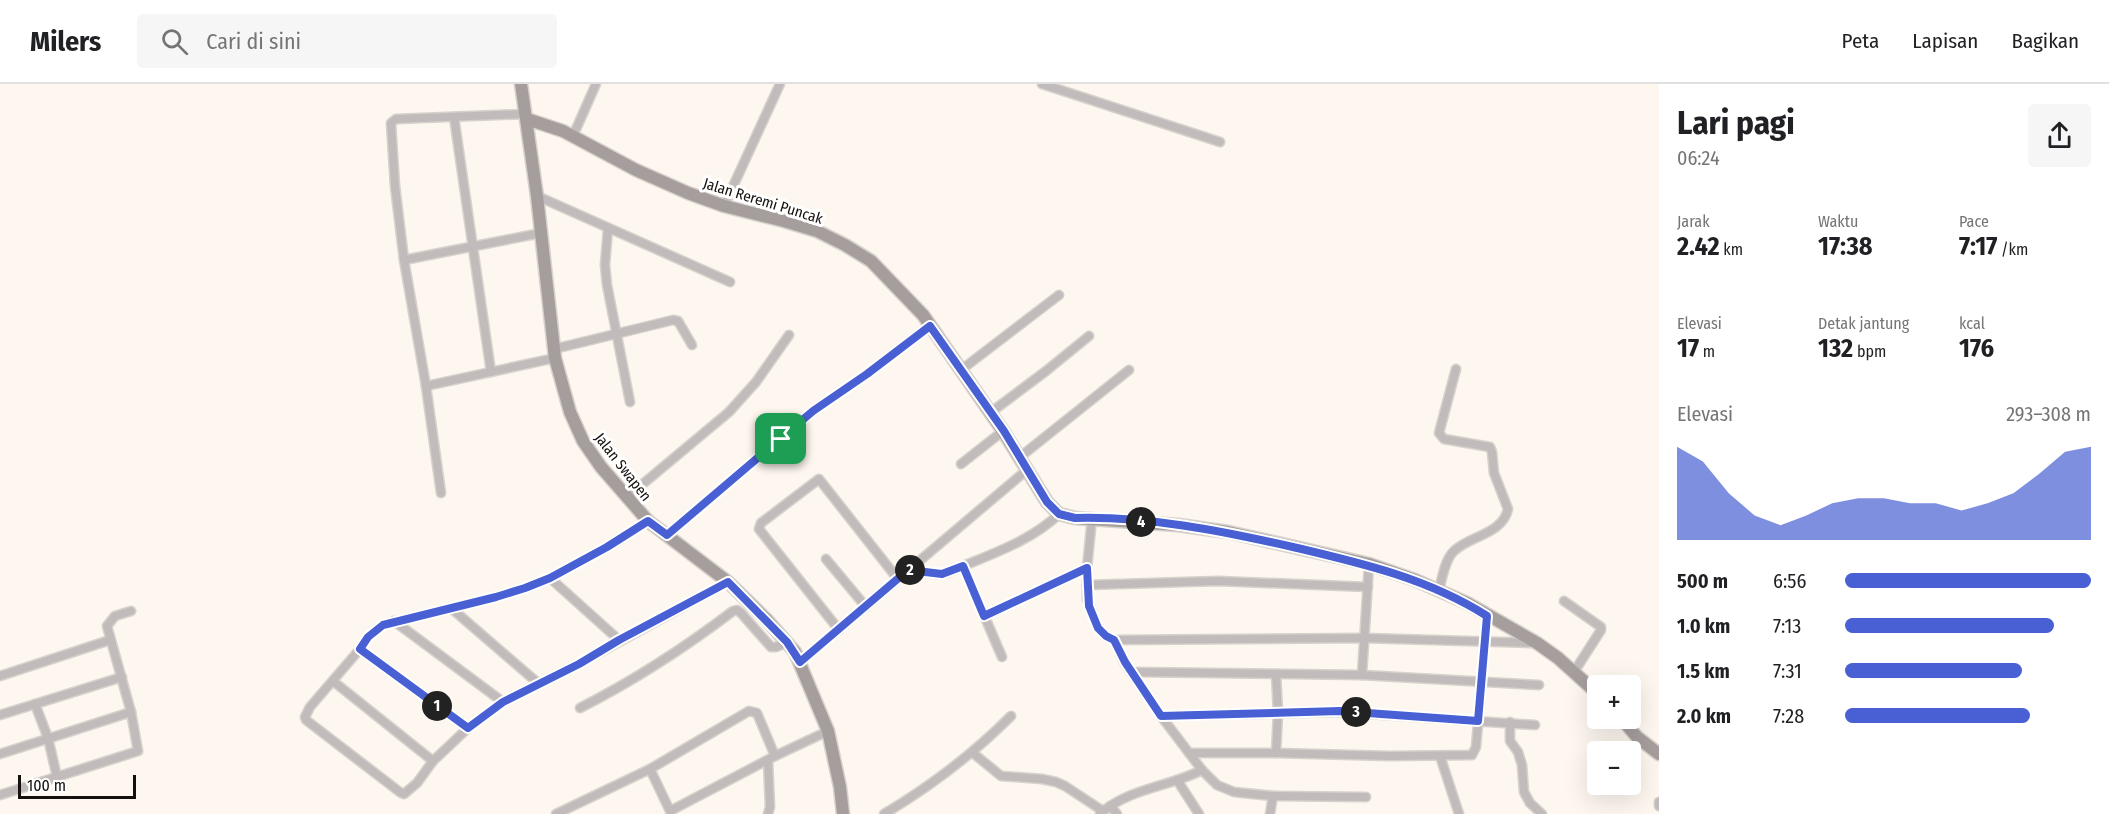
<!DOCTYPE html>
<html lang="id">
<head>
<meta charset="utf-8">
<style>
  body { margin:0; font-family:"Fira Sans Condensed",sans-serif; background:#f6f6f6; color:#202124; height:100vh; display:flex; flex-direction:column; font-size:22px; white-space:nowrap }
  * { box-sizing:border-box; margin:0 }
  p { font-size:20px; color:#757577 }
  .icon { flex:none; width:33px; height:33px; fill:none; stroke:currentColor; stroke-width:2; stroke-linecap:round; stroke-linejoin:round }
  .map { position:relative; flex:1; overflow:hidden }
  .sheet { display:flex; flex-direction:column; background:#fff; width:450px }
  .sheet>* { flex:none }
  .tools { position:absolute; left:1587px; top:591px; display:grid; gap:12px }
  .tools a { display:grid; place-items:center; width:54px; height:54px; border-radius:6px; background:#fff; box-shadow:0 6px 24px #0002; font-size:30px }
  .scale { position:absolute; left:18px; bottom:15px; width:118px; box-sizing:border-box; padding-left:6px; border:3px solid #13100d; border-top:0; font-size:16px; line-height:21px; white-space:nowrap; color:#13100d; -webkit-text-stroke:4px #fff; paint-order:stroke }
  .pin { position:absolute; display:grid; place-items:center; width:51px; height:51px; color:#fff; margin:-26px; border-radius:12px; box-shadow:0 3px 9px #0006 }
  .km { position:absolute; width:30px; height:30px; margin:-15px; border-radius:50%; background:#222; color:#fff; font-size:16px; line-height:30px; text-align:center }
  .round { display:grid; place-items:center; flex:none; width:63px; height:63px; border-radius:6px; background:#f6f6f6 }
  .overview { display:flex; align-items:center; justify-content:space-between; height:102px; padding:0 18px }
  h1 { font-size:33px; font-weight:700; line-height:45px }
  .stats { display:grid; grid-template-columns:repeat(3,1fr); gap:9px; height:102px; padding:6px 18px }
  .stats div { display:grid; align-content:center }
  .stats b { font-size:26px; font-weight:700 }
  .stats small { font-size:16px; font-weight:400 }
  .stats p { font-size:16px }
  .chart { height:168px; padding:12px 18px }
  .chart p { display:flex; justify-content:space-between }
  .chart svg { width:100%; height:108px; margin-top:6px; fill:#4960d4; opacity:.7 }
  ul { padding:0 18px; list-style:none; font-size:20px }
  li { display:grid; grid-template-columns:96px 72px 1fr; align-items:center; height:45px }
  li i { height:15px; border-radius:8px; background:#4960d4 }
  header { display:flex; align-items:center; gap:36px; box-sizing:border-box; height:84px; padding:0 30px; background:#fff; border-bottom:2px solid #e0e0e0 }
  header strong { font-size:28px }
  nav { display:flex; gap:33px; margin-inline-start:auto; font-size:21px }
  .search { width:420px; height:54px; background:#f6f6f6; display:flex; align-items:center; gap:15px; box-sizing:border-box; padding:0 21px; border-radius:6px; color:#757577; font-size:22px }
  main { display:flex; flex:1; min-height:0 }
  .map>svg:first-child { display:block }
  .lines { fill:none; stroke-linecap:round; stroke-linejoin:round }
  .street-casing { stroke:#d8d2cc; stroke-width:11 }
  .secondary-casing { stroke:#d8d2cc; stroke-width:15 }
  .street { stroke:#c1bbbb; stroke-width:8 }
  .secondary { stroke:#a69d9d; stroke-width:12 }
  .route-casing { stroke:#fff; stroke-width:12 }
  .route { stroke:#4960d4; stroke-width:8 }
  .labels { text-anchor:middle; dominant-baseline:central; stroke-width:6; stroke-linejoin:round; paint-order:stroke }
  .street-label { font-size:15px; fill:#13100d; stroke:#fff }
</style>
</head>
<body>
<header>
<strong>Milers</strong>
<div class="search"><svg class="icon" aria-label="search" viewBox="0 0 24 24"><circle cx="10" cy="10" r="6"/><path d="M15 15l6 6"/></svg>Cari di sini</div>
<nav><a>Peta</a><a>Lapisan</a><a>Bagikan</a></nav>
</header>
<main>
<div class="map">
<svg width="1659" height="730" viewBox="0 0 1659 730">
  <rect width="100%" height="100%" fill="#fef7f0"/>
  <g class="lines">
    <!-- street casing -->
    <g class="street-casing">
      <g id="street">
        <polyline points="1042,0 1220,58"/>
        <polyline points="454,33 491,288"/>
        <polyline points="573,52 596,0"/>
        <polyline points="537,112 730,198"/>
        <polyline points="724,122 780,0"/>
        <polyline points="608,144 605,181 607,201 630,318"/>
        <polyline points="404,176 541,149"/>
        <polyline points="554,265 673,236 678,237 692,261"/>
        <polyline points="961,286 1059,211"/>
        <polyline points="426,302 555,274"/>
        <polyline points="990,329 1046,287 1089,252"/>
        <polyline points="1020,373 1129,286"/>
        <polyline points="961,380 1003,347"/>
        <polyline points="441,409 426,302 404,176 395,102 391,39 396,35 526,30"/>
        <polyline points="626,414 729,328 756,298 789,251"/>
        <polyline points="1092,434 1087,484 1087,515 1098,544 1105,552 1114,556 1124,578 1161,632 1202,686 1217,701 1234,708 1273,712 1270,730"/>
        <polyline points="648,437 607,463 550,494 525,504 496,513 383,541 368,553 360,565 310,623 305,633 306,636 401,709 404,710 417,699 433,677 468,644 503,618 579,580 728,498"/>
        <polyline points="667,451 813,327 867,290 929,242"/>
        <polyline points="826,475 866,523"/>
        <polyline points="963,482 1002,573"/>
        <path d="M907 486 936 490 947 489C985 472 1029 459 1059 430"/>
        <polyline points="550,494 619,556"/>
        <polyline points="1087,501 1218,497 1368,503"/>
        <path d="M1439 506C1442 495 1445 475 1454 467 1469 452 1503 450 1508 425L1494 389 1492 368 1490 363 1444 355 1439 349 1456 285"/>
        <polyline points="1564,517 1601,543 1601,546 1574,588"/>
        <polyline points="451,524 539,600"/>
        <polyline points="984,532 1087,484"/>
        <polyline points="394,537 503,618"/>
        <polyline points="839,546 759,445 761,439 819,395 897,494"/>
        <polyline points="1114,556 1364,554 1533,559"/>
        <polyline points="360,565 468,644"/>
        <polyline points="800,578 1028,385"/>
        <polyline points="1131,588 1362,591 1539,601"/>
        <polyline points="1362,591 1369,480"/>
        <polyline points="0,592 110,556"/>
        <polyline points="333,597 433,677"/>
        <polyline points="35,620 48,654 57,693"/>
        <path d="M580 624C637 595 683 565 733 527L737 526 741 529 771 563H776L787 558"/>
        <polyline points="0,631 122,593"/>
        <polyline points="1161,632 1340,628 1535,641"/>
        <polyline points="1510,638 1510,657 1518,668 1522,681 1524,708 1530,719 1542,730"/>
        <polyline points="973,669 1001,692 1042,695 1056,698 1065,702 1103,727"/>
        <polyline points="1189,669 1276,669 1278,629 1276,590"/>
        <polyline points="1276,669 1390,672 1472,671 1476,663 1487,532"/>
        <polyline points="0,670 131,628"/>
        <polyline points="775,672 828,647"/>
        <polyline points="1440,672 1459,730"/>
        <polyline points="768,677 770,723 768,730"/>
        <polyline points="1177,696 1199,730"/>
        <polyline points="0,711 138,667 131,628 107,542 115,532 131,527"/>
        <polyline points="1273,712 1366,713"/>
        <polyline points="1659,718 1659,722"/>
        <polyline points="1110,722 1117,730"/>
        <polyline points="556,730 650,685 749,627 757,629 775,672 670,727 650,685"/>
        <path d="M884 730C931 702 973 670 1011 632"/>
        <path d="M1100 730C1129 704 1169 703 1202 686"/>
      </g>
    </g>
    <!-- secondary casing -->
    <g class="secondary-casing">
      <g id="secondary">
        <polyline points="521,0 537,112 555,274 570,328 583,357 601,383 648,437 728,498 766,535 795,568 828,647 840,703 843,730"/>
        <polyline points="527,35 563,47 636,86 688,109 724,122 784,137 817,147 845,161 871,177 923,231 1003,347 1047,418 1059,430 1075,434 1178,441 1228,448 1369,480 1415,496 1467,519 1537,559 1558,574 1598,610"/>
        <polyline points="1621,634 1637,653 1659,670"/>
      </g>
    </g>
    <!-- street -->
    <use href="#street" class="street"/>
    <!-- secondary -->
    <use href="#secondary" class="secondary"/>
  </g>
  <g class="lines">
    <!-- route casing -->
    <g class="route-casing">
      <path id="route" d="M930 242 1004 347 1047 418 1059 430 1075 434C1148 432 1222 447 1293 463 1361 479 1427 494 1487 532L1478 637 1340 627 1161 632 1125 578 1114 556 1106 552 1098 544 1089 522 1087 484 984 532 963 482 942 490 908 486 800 578 787 558 728 498 619 556 579 580 503 618 468 644 360 565 368 553 383 541 496 513 525 504 550 494 607 463 648 437 667 451 813 327 867 290Z"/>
    </g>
    <!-- route -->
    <use href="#route" class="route"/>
  </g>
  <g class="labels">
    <!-- street labels -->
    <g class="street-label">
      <text transform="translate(763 117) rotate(17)">Jalan Reremi Puncak</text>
      <text transform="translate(623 383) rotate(52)">Jalan Swapen</text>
    </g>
  </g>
</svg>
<div class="tools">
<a>+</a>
<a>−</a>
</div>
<div class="scale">100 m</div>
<div class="pin" style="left:781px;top:355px;background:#1e9e55"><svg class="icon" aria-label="arrive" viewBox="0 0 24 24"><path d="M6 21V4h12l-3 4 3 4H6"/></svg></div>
<b class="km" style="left:437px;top:622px">1</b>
<b class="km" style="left:910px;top:486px">2</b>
<b class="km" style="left:1356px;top:628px">3</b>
<b class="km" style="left:1141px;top:438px">4</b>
</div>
<section class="sheet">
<div class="overview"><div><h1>Lari pagi</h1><p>06:24</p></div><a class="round"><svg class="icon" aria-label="share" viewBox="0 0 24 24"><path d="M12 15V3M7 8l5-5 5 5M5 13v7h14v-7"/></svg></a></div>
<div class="stats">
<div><p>Jarak</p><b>2.42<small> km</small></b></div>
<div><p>Waktu</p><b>17:38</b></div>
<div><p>Pace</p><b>7:17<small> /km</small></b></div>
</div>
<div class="stats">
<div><p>Elevasi</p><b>17<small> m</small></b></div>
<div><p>Detak jantung</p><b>132<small> bpm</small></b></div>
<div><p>kcal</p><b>176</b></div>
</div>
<div class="chart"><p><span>Elevasi</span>293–308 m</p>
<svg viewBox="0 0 160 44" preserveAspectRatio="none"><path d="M0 44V6L10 12L20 25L30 34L40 38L50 34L60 29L70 27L80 27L90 29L100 29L110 32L120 29L130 25L140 17L150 8L160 6V44z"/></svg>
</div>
<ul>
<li><b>500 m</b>6:56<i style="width:100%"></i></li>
<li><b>1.0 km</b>7:13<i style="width:85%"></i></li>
<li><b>1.5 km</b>7:31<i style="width:72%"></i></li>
<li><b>2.0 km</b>7:28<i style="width:75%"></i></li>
</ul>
</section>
</main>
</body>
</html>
